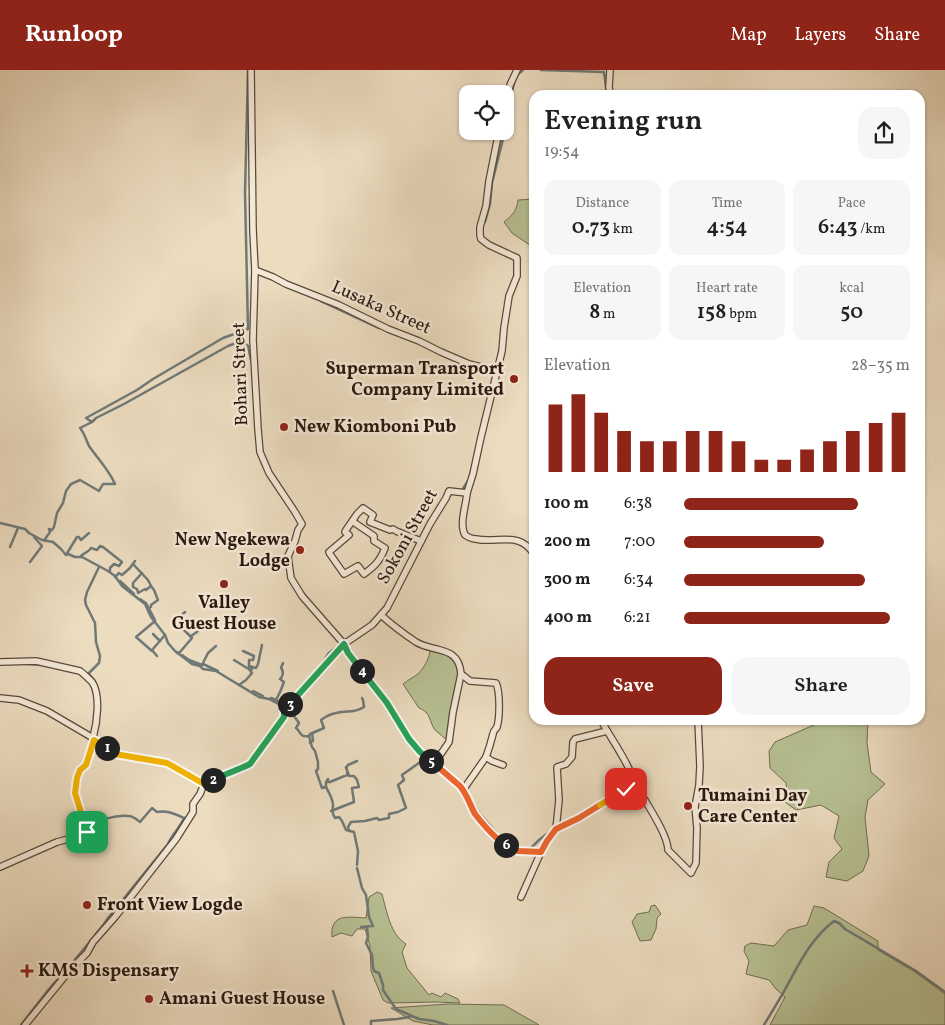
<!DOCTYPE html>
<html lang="en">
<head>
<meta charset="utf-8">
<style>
  body { margin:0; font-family:Vollkorn,serif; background:#f6f6f6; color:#202124; height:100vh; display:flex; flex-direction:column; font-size:19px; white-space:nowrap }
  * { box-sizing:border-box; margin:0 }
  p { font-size:16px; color:#757577 }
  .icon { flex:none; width:28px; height:28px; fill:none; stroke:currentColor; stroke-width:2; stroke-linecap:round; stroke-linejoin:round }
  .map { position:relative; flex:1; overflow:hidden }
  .sheet { position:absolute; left:529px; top:20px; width:396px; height:635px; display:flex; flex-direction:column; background:#fff; border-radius:15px; box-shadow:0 1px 4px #0004 }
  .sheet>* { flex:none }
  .fabs { position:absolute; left:459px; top:15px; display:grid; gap:10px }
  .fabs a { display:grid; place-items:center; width:55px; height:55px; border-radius:10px; background:#fff; box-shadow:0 1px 4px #0004; font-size:25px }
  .pin { position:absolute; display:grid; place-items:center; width:42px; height:42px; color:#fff; margin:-21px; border-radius:10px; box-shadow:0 2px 8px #0006 }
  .km { position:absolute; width:25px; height:25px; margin:-12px; border-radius:50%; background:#222; color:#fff; font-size:14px; line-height:25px; text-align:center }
  .round { display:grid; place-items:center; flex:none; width:52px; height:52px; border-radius:15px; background:#f6f6f6 }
  .headline { display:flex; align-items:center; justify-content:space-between; height:85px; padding:0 15px }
  h1 { font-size:28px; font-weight:600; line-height:38px }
  .figures { display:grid; grid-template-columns:repeat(3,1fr); gap:8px; height:85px; padding:5px 15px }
  .figures div { display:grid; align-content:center; border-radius:12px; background:#f6f6f6; text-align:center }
  .figures b { font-size:21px; font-weight:600 }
  .figures small { font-size:14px; font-weight:400 }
  .figures p { font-size:14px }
  .chart { height:140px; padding:10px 15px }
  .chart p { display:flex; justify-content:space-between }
  .chart svg { width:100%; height:90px; margin-top:5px; stroke:#8f2418; stroke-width:6 }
  .cta { display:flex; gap:10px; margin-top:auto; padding:10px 15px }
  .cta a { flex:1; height:58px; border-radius:15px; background:#8f2418; color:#fff; font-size:20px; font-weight:600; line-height:58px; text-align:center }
  .cta a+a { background:#f6f6f6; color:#202124 }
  ul { padding:0 15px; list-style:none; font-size:16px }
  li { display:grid; grid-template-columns:80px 60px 1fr; align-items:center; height:38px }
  li i { height:12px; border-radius:6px; background:#8f2418 }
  header { display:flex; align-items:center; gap:30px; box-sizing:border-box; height:70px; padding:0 25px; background:#8f2418; color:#fff }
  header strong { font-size:24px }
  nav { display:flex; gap:28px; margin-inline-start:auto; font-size:18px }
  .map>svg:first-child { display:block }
  .green { fill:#b7c093; stroke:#706c51 }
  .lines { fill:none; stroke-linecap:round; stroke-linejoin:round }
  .stream { stroke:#6f7977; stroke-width:2.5 }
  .street-casing { stroke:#5a493b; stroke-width:8 }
  .street { stroke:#f3e8d6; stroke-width:5.5 }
  .split-1-casing { stroke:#fff; stroke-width:10 }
  .split-2-casing { stroke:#fff; stroke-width:10 }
  .split-3-casing { stroke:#fff; stroke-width:10 }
  .split-4-casing { stroke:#fff; stroke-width:10 }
  .split-5-casing { stroke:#fff; stroke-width:10 }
  .split-6-casing { stroke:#fff; stroke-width:10 }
  .split-7-casing { stroke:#fff; stroke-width:10 }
  .split-8-casing { stroke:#fff; stroke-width:10 }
  .split-1 { stroke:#f5b400; stroke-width:6 }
  .split-2 { stroke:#f5b400; stroke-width:6 }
  .split-3 { stroke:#22a559; stroke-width:6 }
  .split-4 { stroke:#22a559; stroke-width:6 }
  .split-5 { stroke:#22a559; stroke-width:6 }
  .split-6 { stroke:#f0652b; stroke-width:6 }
  .split-7 { stroke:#f0652b; stroke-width:6 }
  .split-8 { stroke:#f5b400; stroke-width:6 }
  .poi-dot { fill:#8f2418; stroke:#f3e8d6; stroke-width:2 }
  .labels { text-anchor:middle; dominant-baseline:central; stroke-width:5; stroke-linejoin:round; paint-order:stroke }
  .street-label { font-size:18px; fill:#29180f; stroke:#f3e8d6 }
  .poi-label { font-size:18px; font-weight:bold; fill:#29180f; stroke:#f3e8d6; text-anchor:start }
</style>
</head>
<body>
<header>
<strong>Runloop</strong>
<nav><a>Map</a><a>Layers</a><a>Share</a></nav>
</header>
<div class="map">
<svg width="945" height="955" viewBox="0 0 945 955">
  <rect width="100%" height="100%" fill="#ecdcc0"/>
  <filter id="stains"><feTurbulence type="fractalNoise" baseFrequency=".004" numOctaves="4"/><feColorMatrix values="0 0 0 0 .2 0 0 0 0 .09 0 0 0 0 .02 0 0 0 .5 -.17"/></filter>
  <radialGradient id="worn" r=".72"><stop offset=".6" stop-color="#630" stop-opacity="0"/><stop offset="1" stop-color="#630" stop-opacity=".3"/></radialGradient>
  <!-- green -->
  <g class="green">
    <path d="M534 129V178L512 163 504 152C512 146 517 140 518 130Z"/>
    <path d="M430 581C443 581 449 585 458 594L459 612 448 671C444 667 439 664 435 660 429 652 431 642 419 638L403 614C408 610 414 607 418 604 424 598 429 589 430 581Z"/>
    <polygon points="829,650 858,651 858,650 868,650 867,673 871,702 885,714 868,730 865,747 869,786 863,801 847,811 826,807 829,792 842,779 834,768 839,746 821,735 796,740 785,732 787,723 786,713 770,698 769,681 775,672 816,654"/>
    <path d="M377 822 382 824C387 842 390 864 406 874L402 882 407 898 429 925 432 923 441 927 445 923 458 929 460 933 436 932 388 933 383 930 371 901 370 876 365 859H357L352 866 341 863 332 867C330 843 348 847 366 848L369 827 374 824Z"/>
    <polygon points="655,835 661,844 657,848 656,859 651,870 640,871 632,852 637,844 649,842 651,836"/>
    <polygon points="814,836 824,838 878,871 878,880 915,902 945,924 945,955 770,955 785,927 776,919 769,910 746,904 749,891 744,881 745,876 751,873 774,876 788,860 807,855"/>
    <polygon points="448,934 504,935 539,955 433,955 413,951 391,938"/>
  </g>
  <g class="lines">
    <!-- stream -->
    <g class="stream">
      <polyline points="541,0 604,2 607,25"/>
      <polyline points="517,5 523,0"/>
      <polyline points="505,60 512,21 515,10"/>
      <polyline points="485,152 490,134 492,113 505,61"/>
      <polyline points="321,231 379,258"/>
      <polyline points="92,352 86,348 137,320 153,309 223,268 248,259 245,123 248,0"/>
      <polyline points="462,420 468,411"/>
      <polyline points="0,453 25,459 29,463 42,470 53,472 61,479 66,485 68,484 75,487 82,487 108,501 115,506 122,516 145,534 151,547 165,565 168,573 175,581 192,594 200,596 203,599 216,601 259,627 269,629 284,637"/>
      <path d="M46 471 45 469 50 462 49 459 52 460 54 457 57 443 63 433 66 421 71 414 80 410 99 421 103 414H115C109 400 98 389 89 376 86 370 85 364 80 358L92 352 96 348 124 334 228 276 236 273 243 272 248 276 251 290"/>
      <polyline points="10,477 18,458"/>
      <polyline points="66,485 77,467 79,467 81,470 89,463"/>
      <path d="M82 487 81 486C85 482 89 482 91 478L97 480 100 476 103 477 122 492 119 496 114 494 110 498V501"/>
      <polyline points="30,492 42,476 34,467"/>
      <polyline points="133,494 148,510 151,516 146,520 145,519 138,523"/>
      <polyline points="115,507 119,503 122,505 130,498 135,491"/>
      <polyline points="120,511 134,524"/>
      <polyline points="138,522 137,519 133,517 133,513 142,503"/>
      <polyline points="140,529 146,533 155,550"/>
      <polyline points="149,538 151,537 151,535 158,530 154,520 151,516"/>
      <polyline points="185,542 176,550 182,558 191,567"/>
      <polyline points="153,564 160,571"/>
      <polyline points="152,581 136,567 155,551"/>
      <polyline points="243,581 254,586 253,590 249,590 249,596"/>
      <polyline points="177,583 180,582 192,568 191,566 197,562 203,555 206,554 208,551"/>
      <polyline points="182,585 189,590 202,595"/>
      <polyline points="157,586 152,580 165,565"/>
      <polyline points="234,590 247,598"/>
      <polyline points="28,594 43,595"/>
      <polyline points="203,594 218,601"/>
      <polyline points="202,595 208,583 216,576"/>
      <polyline points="320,598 328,584 339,575"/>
      <polyline points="89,603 99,593 100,586 96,572 95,553 86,535 85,530 87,522 99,497"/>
      <polyline points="89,604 95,611 96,615"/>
      <polyline points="239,615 246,610 252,603 248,598 251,601 252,598 249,596 256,598 258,594 262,575"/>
      <polyline points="253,621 263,626"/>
      <polyline points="271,628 276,630 281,634"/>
      <path d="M276 630 280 622 284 612 280 609C283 607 284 601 281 598L283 593"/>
      <path d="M285 643 288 646H294L299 653 296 658C302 663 299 667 309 666L312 677 315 681 318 692V699L316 701 322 718 326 717C329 723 333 729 333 735 333 741 331 742 335 748L339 747 342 751 346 760 354 762 358 781 357 795"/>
      <path d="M309 666 310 664 324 658 321 650C325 647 331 644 336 643 347 640 353 644 364 637L363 630 362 628"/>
      <polyline points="310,673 310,672 313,671 312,663"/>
      <polyline points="346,698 348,695 357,691"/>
      <polyline points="324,717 326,717 326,712 328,709 328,712 330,712 347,705 347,703"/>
      <polyline points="331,741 354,732 352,718 359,717 357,710 354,706 349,706 346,697"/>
      <path d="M88 758V756C100 750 115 744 129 746 133 746 137 750 140 752L152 738 157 742C167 740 175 744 184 748"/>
      <polyline points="349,761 348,757 351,752 365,751 377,748 379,750 389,748 389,744 398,742 406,738 398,715 404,710 402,705 426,688"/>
      <polyline points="528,780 529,780 539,770 552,760"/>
      <polyline points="357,798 362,818 366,825 369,847 373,856 361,857 367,857 368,867 366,873 372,885 373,897 374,901 379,903 383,915 383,920 396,939 419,949 434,951 447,955"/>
      <path d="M95 865 104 854 108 848 168 774C172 764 180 758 184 748H188"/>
      <polyline points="333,921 344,955"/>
      <polyline points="21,955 49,919 74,891 92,869"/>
      <polyline points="371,955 371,951 397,949 410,947"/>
      <path d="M764 955C770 945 776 935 782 925 797 898 809 870 834 851L839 853 845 859 916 901 945 922"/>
    </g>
    <!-- street casing -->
    <g class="street-casing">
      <g id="street">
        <polyline points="251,0 253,160 255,200 253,270 258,359 260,382 269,403 295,442 302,454 298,460 295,471 288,486 291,508 302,526 344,574 348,583 364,602 387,633 409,669 420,682 460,716 463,720 476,744 498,769 518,781 541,782"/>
        <polyline points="610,0 609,18 611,25"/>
        <polyline points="505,39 510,15 517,0"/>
        <polyline points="255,200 273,207 286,214 339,235 388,259 419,271 441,282 469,294 497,301"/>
        <path d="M467 423C466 436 459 454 465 465 468 467 472 469 476 469 497 474 521 460 534 485"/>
        <path d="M352 451 374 466V471L385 478C380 491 375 496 364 504L358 496 344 504 330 484 329 482 349 465 345 462 346 460 357 444 363 438 373 445 370 452 390 460 393 459 396 461 421 471"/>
        <path d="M381 545C392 555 404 564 416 572 434 583 459 575 461 604L470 611 496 613C500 621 500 647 497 657 496 659 493 661 493 664 491 672 489 679 486 687L492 691 503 695"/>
        <path d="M0 592 36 591 80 601C84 604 88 608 92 612 101 625 97 653 93 668"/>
        <polyline points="0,628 19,630 47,641 93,668 94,670 115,683 167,693 204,714"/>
        <path d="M601 650C610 667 622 683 630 701 632 705 633 710 636 715 644 730 668 764 668 780L691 803 696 793 697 758 695 737 699 715 700 696 698 650"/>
        <polyline points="434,694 449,672 453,642 461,604"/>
        <polyline points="463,720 486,687"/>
        <polyline points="556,759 559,730 557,697 566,694 572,687 573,672 575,669 607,661"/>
        <polyline points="0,797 57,772 76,767 87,762 75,723 77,707 80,700 86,695 94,670"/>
        <polyline points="521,827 541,782 547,771 556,759 579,748 634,713"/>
        <path d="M25 955 70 900 87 883 93 872 115 847 176 769 193 742V734L200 724 204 714C219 707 235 701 250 694L284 647V641L344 574 372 555 387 538 430 454 446 428 449 421 467 423 473 404 481 367 502 281 504 258 509 226 517 206V188L489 175 481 169 480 165V157L486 136 489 111 499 61"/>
      </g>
    </g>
    <!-- street -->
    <use href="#street" class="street"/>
  </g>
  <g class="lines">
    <!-- split-1 casing -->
    <g class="split-1-casing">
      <polyline id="split-1" points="87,762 75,723 77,708 80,700 86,695 94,670 107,678"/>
    </g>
    <!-- split-2 casing -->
    <g class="split-2-casing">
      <polyline id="split-2" points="107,678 115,684 167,693 204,714 213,710"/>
    </g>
    <!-- split-3 casing -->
    <g class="split-3-casing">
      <path id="split-3" d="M213 710C225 704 238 700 250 694L284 647V641L290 634"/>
    </g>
    <!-- split-4 casing -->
    <g class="split-4-casing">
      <polyline id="split-4" points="290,634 344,574 348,583 362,601"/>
    </g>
    <!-- split-5 casing -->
    <g class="split-5-casing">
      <polyline id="split-5" points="362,601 387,633 409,669 420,682 431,691"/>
    </g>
    <!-- split-6 casing -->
    <g class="split-6-casing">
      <path id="split-6" d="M431 691 460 716C467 724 470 735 475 744 482 753 496 769 506 775"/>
    </g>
    <!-- split-7 casing -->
    <g class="split-7-casing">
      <polyline id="split-7" points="506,775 518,781 541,782 547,771 556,759 579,748 600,735"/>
    </g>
    <!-- split-8 casing -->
    <g class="split-8-casing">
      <polyline id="split-8" points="600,735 626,719"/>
    </g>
    <!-- split-1 -->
    <use href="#split-1" class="split-1"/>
    <!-- split-2 -->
    <use href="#split-2" class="split-2"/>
    <!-- split-3 -->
    <use href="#split-3" class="split-3"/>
    <!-- split-4 -->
    <use href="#split-4" class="split-4"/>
    <!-- split-5 -->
    <use href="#split-5" class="split-5"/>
    <!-- split-6 -->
    <use href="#split-6" class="split-6"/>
    <!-- split-7 -->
    <use href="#split-7" class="split-7"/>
    <!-- split-8 -->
    <use href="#split-8" class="split-8"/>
  </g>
  <!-- markers -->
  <g class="poi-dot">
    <circle cx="514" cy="309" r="5"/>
    <circle cx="284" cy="357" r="5"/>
    <circle cx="300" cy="480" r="5"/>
    <circle cx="224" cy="514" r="5"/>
    <circle cx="688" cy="736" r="5"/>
    <circle cx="87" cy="835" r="5"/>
    <path d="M24.5 893.5h5v5h5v5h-5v5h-5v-5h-5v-5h5z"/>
    <circle cx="149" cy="929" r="5"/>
  </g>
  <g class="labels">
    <!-- street labels -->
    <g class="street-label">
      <text transform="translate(381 238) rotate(24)">Lusaka Street</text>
      <text transform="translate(241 304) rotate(-92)">Bohari Street</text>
      <text transform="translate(408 467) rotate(-61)">Sokoni Street</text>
    </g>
    <!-- poi labels -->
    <g class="poi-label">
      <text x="504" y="299" text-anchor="end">Superman Transport<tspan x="504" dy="21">Company Limited</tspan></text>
      <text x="294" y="357">New Kiomboni Pub</text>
      <text x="290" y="470" text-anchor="end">New Ngekewa<tspan x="290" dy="21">Lodge</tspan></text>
      <text x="224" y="533" text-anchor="middle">Valley<tspan x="224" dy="21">Guest House</tspan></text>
      <text x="698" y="726">Tumaini Day<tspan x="698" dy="21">Care Center</tspan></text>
      <text x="97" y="835">Front View Logde</text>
      <text x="38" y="901">KMS Dispensary</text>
      <text x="159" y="929">Amani Guest House</text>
    </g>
  </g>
  <rect width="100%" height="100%" filter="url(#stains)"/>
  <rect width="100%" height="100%" fill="url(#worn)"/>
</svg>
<div class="fabs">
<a><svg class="icon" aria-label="locate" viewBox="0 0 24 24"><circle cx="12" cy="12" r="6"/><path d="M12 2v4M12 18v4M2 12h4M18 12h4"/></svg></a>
</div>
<div class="pin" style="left:87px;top:762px;background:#1e9e55"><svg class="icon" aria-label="arrive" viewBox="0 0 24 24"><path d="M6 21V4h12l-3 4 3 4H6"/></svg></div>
<div class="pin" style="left:626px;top:719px;background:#d93025"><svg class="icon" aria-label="check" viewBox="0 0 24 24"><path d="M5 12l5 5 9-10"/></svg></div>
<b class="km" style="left:107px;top:678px">1</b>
<b class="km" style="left:213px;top:710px">2</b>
<b class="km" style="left:290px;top:634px">3</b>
<b class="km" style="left:362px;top:601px">4</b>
<b class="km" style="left:431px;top:691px">5</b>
<b class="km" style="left:506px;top:775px">6</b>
<section class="sheet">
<div class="headline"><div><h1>Evening run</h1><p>19:54</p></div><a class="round"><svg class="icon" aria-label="share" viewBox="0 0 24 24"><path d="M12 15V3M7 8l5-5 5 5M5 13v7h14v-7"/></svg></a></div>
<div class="figures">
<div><p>Distance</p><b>0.73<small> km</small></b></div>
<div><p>Time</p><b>4:54</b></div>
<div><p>Pace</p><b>6:43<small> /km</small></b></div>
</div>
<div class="figures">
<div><p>Elevation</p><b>8<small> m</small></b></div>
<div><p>Heart rate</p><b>158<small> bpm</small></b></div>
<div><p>kcal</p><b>50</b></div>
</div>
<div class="chart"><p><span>Elevation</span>28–35 m</p>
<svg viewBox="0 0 160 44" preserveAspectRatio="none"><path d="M5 44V11M15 44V6M25 44V15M35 44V24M45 44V29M55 44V29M65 44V24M75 44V24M85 44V29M95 44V38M105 44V38M115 44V33M125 44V29M135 44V24M145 44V20M155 44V15"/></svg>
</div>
<ul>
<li><b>100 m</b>6:38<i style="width:77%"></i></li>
<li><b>200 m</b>7:00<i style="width:62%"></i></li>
<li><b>300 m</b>6:34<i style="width:80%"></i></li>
<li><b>400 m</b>6:21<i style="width:91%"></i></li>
</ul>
<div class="cta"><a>Save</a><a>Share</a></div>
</section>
</div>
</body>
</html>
